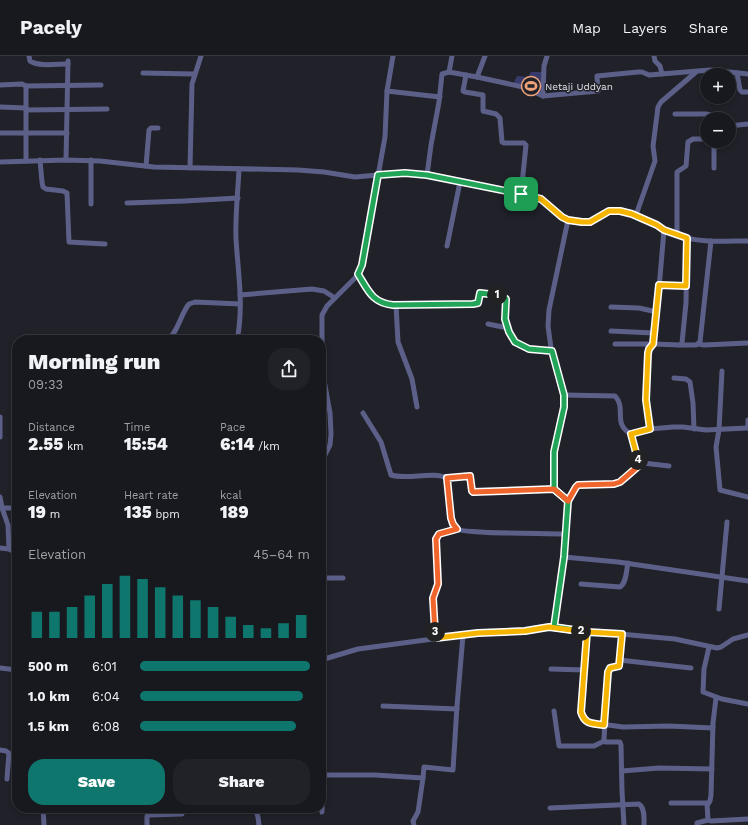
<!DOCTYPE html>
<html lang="en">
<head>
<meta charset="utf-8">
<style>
  body { margin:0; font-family:"Work Sans",sans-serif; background:#212228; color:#f1f3f6; height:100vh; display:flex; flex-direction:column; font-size:15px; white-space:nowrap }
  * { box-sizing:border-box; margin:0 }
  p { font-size:13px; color:#9fa0a4 }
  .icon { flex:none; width:22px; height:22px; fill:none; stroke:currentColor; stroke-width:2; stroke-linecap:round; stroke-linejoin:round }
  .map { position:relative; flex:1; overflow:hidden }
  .drawer { position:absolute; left:12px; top:279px; width:314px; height:478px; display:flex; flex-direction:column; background:#18191f; border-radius:16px; box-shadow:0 2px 6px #0003,0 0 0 1px #36383d }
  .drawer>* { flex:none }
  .tools { position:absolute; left:700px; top:12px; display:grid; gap:8px }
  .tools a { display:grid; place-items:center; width:36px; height:36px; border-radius:50%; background:#18191f; box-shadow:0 2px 6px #0003,0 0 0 1px #36383d; font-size:20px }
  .pin { position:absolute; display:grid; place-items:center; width:34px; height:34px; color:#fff; margin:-17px; border-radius:8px; box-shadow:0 2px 6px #0006 }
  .km { position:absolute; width:20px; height:20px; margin:-10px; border-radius:50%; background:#222; color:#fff; font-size:11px; line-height:20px; text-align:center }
  .round { display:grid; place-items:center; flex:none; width:42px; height:42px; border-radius:16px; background:#212228 }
  .overview { display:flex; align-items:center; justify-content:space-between; height:68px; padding:0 16px }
  h1 { font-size:22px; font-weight:800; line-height:30px }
  .figures { display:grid; grid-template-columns:repeat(3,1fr); gap:6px; height:68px; padding:4px 16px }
  .figures div { display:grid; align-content:center }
  .figures b { font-size:17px; font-weight:800 }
  .figures small { font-size:11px; font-weight:400 }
  .figures p { font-size:11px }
  .chart { height:112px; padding:8px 16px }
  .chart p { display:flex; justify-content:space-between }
  .chart svg { width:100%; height:72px; margin-top:4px; stroke:#0f766e; stroke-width:6 }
  .action { display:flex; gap:8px; margin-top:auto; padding:8px 16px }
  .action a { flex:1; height:46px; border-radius:16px; background:#0f766e; color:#fff; font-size:16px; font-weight:800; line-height:46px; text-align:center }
  .action a+a { background:#212228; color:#f1f3f6 }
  ul { padding:0 16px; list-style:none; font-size:13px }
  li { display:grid; grid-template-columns:64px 48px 1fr; align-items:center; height:30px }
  li i { height:10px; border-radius:5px; background:#0f766e }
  header { display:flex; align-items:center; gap:24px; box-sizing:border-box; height:56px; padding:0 20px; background:#18191f; border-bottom:1px solid #36383d }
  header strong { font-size:19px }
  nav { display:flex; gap:22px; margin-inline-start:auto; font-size:14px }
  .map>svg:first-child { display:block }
  .green { fill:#383a6c }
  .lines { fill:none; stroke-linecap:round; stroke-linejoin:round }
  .minor { stroke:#5c6089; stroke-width:5 }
  .split-1-casing { stroke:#fff; stroke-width:8 }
  .split-2-casing { stroke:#fff; stroke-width:8 }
  .split-3-casing { stroke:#fff; stroke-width:8 }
  .split-4-casing { stroke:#fff; stroke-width:8 }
  .split-5-casing { stroke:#fff; stroke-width:8 }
  .split-1 { stroke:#22a559; stroke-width:5 }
  .split-2 { stroke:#22a559; stroke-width:5 }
  .split-3 { stroke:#f5b400; stroke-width:5 }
  .split-4 { stroke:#f0652b; stroke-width:5 }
  .split-5 { stroke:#f5b400; stroke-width:5 }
  .labels { text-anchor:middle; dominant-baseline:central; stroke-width:3; stroke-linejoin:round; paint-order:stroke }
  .poi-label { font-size:10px; fill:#e0e1e7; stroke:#202129; text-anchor:start }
</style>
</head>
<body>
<header>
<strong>Pacely</strong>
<nav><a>Map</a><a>Layers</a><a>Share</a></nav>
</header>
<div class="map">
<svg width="748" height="769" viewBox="0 0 748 769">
  <rect width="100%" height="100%" fill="#202129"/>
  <!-- green -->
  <polygon class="green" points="531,16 544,16 541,38 527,37 525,33 514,26 517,20 528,21"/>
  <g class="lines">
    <!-- minor -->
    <g class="minor">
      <path d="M29 0 30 5C40 11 56 8 68 8"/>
      <polyline points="654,0 655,5 660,10 662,18"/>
      <polyline points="449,16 452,0"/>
      <polyline points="143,17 194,18"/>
      <polyline points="737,17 740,34 742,36 748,36"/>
      <polyline points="466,19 463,35 465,36 483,39 483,55 496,58 500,62 502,86 504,87 524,87 526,89 521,138"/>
      <polyline points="477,21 523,31 543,40 544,10 547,0"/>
      <polyline points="0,29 22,28 26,30 26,105"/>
      <polyline points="26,30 101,29"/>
      <polyline points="387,35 440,41"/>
      <polyline points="543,40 598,35 597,20 638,16 642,16 649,19 710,14 748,18"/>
      <polyline points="0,51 26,52"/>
      <polyline points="26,54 107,53"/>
      <polyline points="675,58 706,58 710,59 713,63"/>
      <polyline points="729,70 748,68"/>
      <polyline points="0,77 67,77"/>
      <polyline points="714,85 714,112"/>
      <polyline points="40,104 42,126 43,131 46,133 63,135 67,137 69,186 105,188"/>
      <polyline points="66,104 68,5"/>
      <polyline points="91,104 91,148"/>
      <path d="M0 106 66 104 100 105 154 111 298 114 324 116 355 121 389 118H414L427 119 536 141C548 146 555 160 568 164 575 166 585 168 592 165 602 162 608 153 620 155 640 158 656 172 675 179 699 187 724 185 748 185"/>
      <polyline points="146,110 149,74 151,72 158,72"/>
      <polyline points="190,112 192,28 201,0"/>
      <polyline points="427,119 431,89 439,46 442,18 449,16 477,21 485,0"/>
      <polyline points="127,147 185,145 238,142"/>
      <polyline points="636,159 655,105 653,90 658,51 661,46 696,16"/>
      <polyline points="568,164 549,254 548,270 551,292 564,339 564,351 553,396 555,433 568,445"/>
      <polyline points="677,179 677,116 686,110 688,86 693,83 707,83"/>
      <polyline points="447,190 460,126"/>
      <path d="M358 218 375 243 378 246 388 248H475L478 247 480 237 502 240C507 244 505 251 505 257 504 273 514 290 530 293 536 295 545 294 552 295"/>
      <polyline points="659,229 686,230"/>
      <polyline points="240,239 312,233 324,235 335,242"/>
      <polyline points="396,249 398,286 412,323 417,351"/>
      <polyline points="611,251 639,252 657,256"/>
      <polyline points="488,268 508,272"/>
      <polyline points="611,275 654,277"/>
      <path d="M167 284C177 279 181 257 189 248L195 246 240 248"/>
      <path d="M237 284C244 251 238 216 236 183 235 160 238 136 239 113"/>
      <polyline points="615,288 653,288 680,289 682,287 686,247 687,182"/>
      <polyline points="698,288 704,289 748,287"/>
      <polyline points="680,289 696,289 700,286 711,185"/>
      <polyline points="722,315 719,374 716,391 720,434 748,441"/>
      <polyline points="674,322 686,323 690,326 693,347 694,373"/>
      <path d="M564 339 615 340C627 352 612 368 631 378L650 373 673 371H683L706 374 747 372"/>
      <path d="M363 357 381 386 391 419C407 424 433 415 447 422L451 462C452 466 453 470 457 473 464 478 550 477 565 478"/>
      <polyline points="0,361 0,381"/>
      <polyline points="748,364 748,372"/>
      <polyline points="650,373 646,344 648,315 648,297 649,293 653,288 657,256 664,174"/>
      <polyline points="631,378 635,399 638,405 643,407 669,410"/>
      <polyline points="321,407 330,389 331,378 330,357 322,313 322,259 327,250 357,220 362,209 385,81 387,35 393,0"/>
      <polyline points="447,422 470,420 472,435 473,436 555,433"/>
      <polyline points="0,441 2,452 8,469 9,493"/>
      <polyline points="2,452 17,452"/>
      <polyline points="0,492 9,493 17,497"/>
      <polyline points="564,501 618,506 748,525"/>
      <polyline points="321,522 343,522"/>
      <path d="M581 528 620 531C627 526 626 515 628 507"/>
      <polyline points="719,553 727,466"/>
      <path d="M554 571 564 501 568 445 576 431C587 423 603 431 616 428 626 426 635 414 643 407"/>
      <polyline points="587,576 581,656 583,663 586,666 623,671 669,670 713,672"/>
      <polyline points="436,582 433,546 434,539 438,528 436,483 439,478 457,473"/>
      <polyline points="709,591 704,613 703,636 722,643 748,648"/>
      <polyline points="321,604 358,593 463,579 525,575 549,571 587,576 609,577 675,583 717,592 721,591 733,583 748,579"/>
      <polyline points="619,604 622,578"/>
      <polyline points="0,612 17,614"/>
      <polyline points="551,613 584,614"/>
      <polyline points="383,650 457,653"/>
      <polyline points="554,655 559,690 594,690 604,685"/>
      <polyline points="0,694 6,695 9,697 7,723"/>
      <polyline points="622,715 659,712 712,713"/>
      <polyline points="321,719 375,719 423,722 418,756 413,765 414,769"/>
      <polyline points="423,722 424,711 453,714 457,650 463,579"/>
      <polyline points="671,747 707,747 708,764 711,765 748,763"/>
      <polyline points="708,748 710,745 711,739 713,667 716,642"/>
      <polyline points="43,752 44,769"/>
      <polyline points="255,752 258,761 259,769"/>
      <path d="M550 752 639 748C645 752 644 762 644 769"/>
      <polyline points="322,756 323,719"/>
      <polyline points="147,769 147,760 149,759 182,758"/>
      <polyline points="624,769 622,735 621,689 620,686 605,686 604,683 608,616 610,612 619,610 619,604 691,612"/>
      <polyline points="697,769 697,767 708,764"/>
    </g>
  </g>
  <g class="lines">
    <!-- split-1 casing -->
    <g class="split-1-casing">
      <path id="split-1" d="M497 239 480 237 478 247 473 248 393 249C372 247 368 234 358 218L362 209 378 119 405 117 427 119 521 138"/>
    </g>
    <!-- split-2 casing -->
    <g class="split-2-casing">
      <polyline id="split-2" points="497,239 502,240 506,243 505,263 509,276 515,286 529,293 552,295 564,339 564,351 554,396 554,433 568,445 564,501 554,571 581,575"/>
    </g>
    <!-- split-3 casing -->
    <g class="split-3-casing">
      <path id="split-3" d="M435 576 436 582 478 577 525 575 549 571 587 576 622 578 619 610 610 612 608 616 604 669C592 667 585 669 581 656L587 576 581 575"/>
    </g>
    <!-- split-4 casing -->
    <g class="split-4-casing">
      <polyline id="split-4" points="435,576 433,542 438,528 436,483 439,478 457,473 453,468 451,462 447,422 470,420 472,435 473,436 554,433 568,445 576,431 578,429 614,428 620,426 642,407 638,404"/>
    </g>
    <!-- split-5 casing -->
    <g class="split-5-casing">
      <polyline id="split-5" points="521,138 541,143 562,161 568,164 582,166 590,166 609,155 620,155 632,158 657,169 664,174 687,182 686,230 659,229 653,288 649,293 648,297 646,344 650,373 631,378 638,404"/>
    </g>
    <!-- split-1 -->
    <use href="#split-1" class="split-1"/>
    <!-- split-2 -->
    <use href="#split-2" class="split-2"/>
    <!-- split-3 -->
    <use href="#split-3" class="split-3"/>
    <!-- split-4 -->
    <use href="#split-4" class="split-4"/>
    <!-- split-5 -->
    <use href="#split-5" class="split-5"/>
  </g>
  <!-- icons -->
  <defs>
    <g id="stadium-ring" transform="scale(1)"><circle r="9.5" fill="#202129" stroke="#f0a27a" stroke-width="1.5"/><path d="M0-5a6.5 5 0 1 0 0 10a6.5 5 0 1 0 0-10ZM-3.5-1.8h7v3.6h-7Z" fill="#f0a27a"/></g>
  </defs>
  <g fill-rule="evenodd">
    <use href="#stadium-ring" x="531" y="30"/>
  </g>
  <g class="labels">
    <!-- poi labels -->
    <g class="poi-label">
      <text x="545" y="30">Netaji Uddyan</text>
    </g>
  </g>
</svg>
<div class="tools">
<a>+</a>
<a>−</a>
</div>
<div class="pin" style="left:521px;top:138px;background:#1e9e55"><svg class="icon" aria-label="arrive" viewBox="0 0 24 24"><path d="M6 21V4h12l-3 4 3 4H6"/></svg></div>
<b class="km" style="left:497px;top:239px">1</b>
<b class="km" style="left:581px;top:575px">2</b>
<b class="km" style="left:435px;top:576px">3</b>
<b class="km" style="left:638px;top:404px">4</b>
<section class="drawer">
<div class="overview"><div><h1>Morning run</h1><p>09:33</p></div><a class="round"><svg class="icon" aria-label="share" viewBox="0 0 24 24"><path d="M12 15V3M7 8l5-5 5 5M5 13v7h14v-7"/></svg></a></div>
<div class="figures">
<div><p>Distance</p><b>2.55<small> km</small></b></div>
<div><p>Time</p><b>15:54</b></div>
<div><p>Pace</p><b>6:14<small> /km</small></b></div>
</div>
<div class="figures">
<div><p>Elevation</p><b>19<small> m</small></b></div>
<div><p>Heart rate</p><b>135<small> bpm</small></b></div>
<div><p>kcal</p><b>189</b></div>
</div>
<div class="chart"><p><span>Elevation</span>45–64 m</p>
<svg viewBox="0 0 160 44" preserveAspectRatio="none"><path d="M5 44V28M15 44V28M25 44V25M35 44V18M45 44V11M55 44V6M65 44V8M75 44V13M85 44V18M95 44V21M105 44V25M115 44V31M125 44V36M135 44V38M145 44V35M155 44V30"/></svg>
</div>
<ul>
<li><b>500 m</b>6:01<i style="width:100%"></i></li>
<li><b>1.0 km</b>6:04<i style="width:96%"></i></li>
<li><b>1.5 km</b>6:08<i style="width:92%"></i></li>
</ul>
<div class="action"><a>Save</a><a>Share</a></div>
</section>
</div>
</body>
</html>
